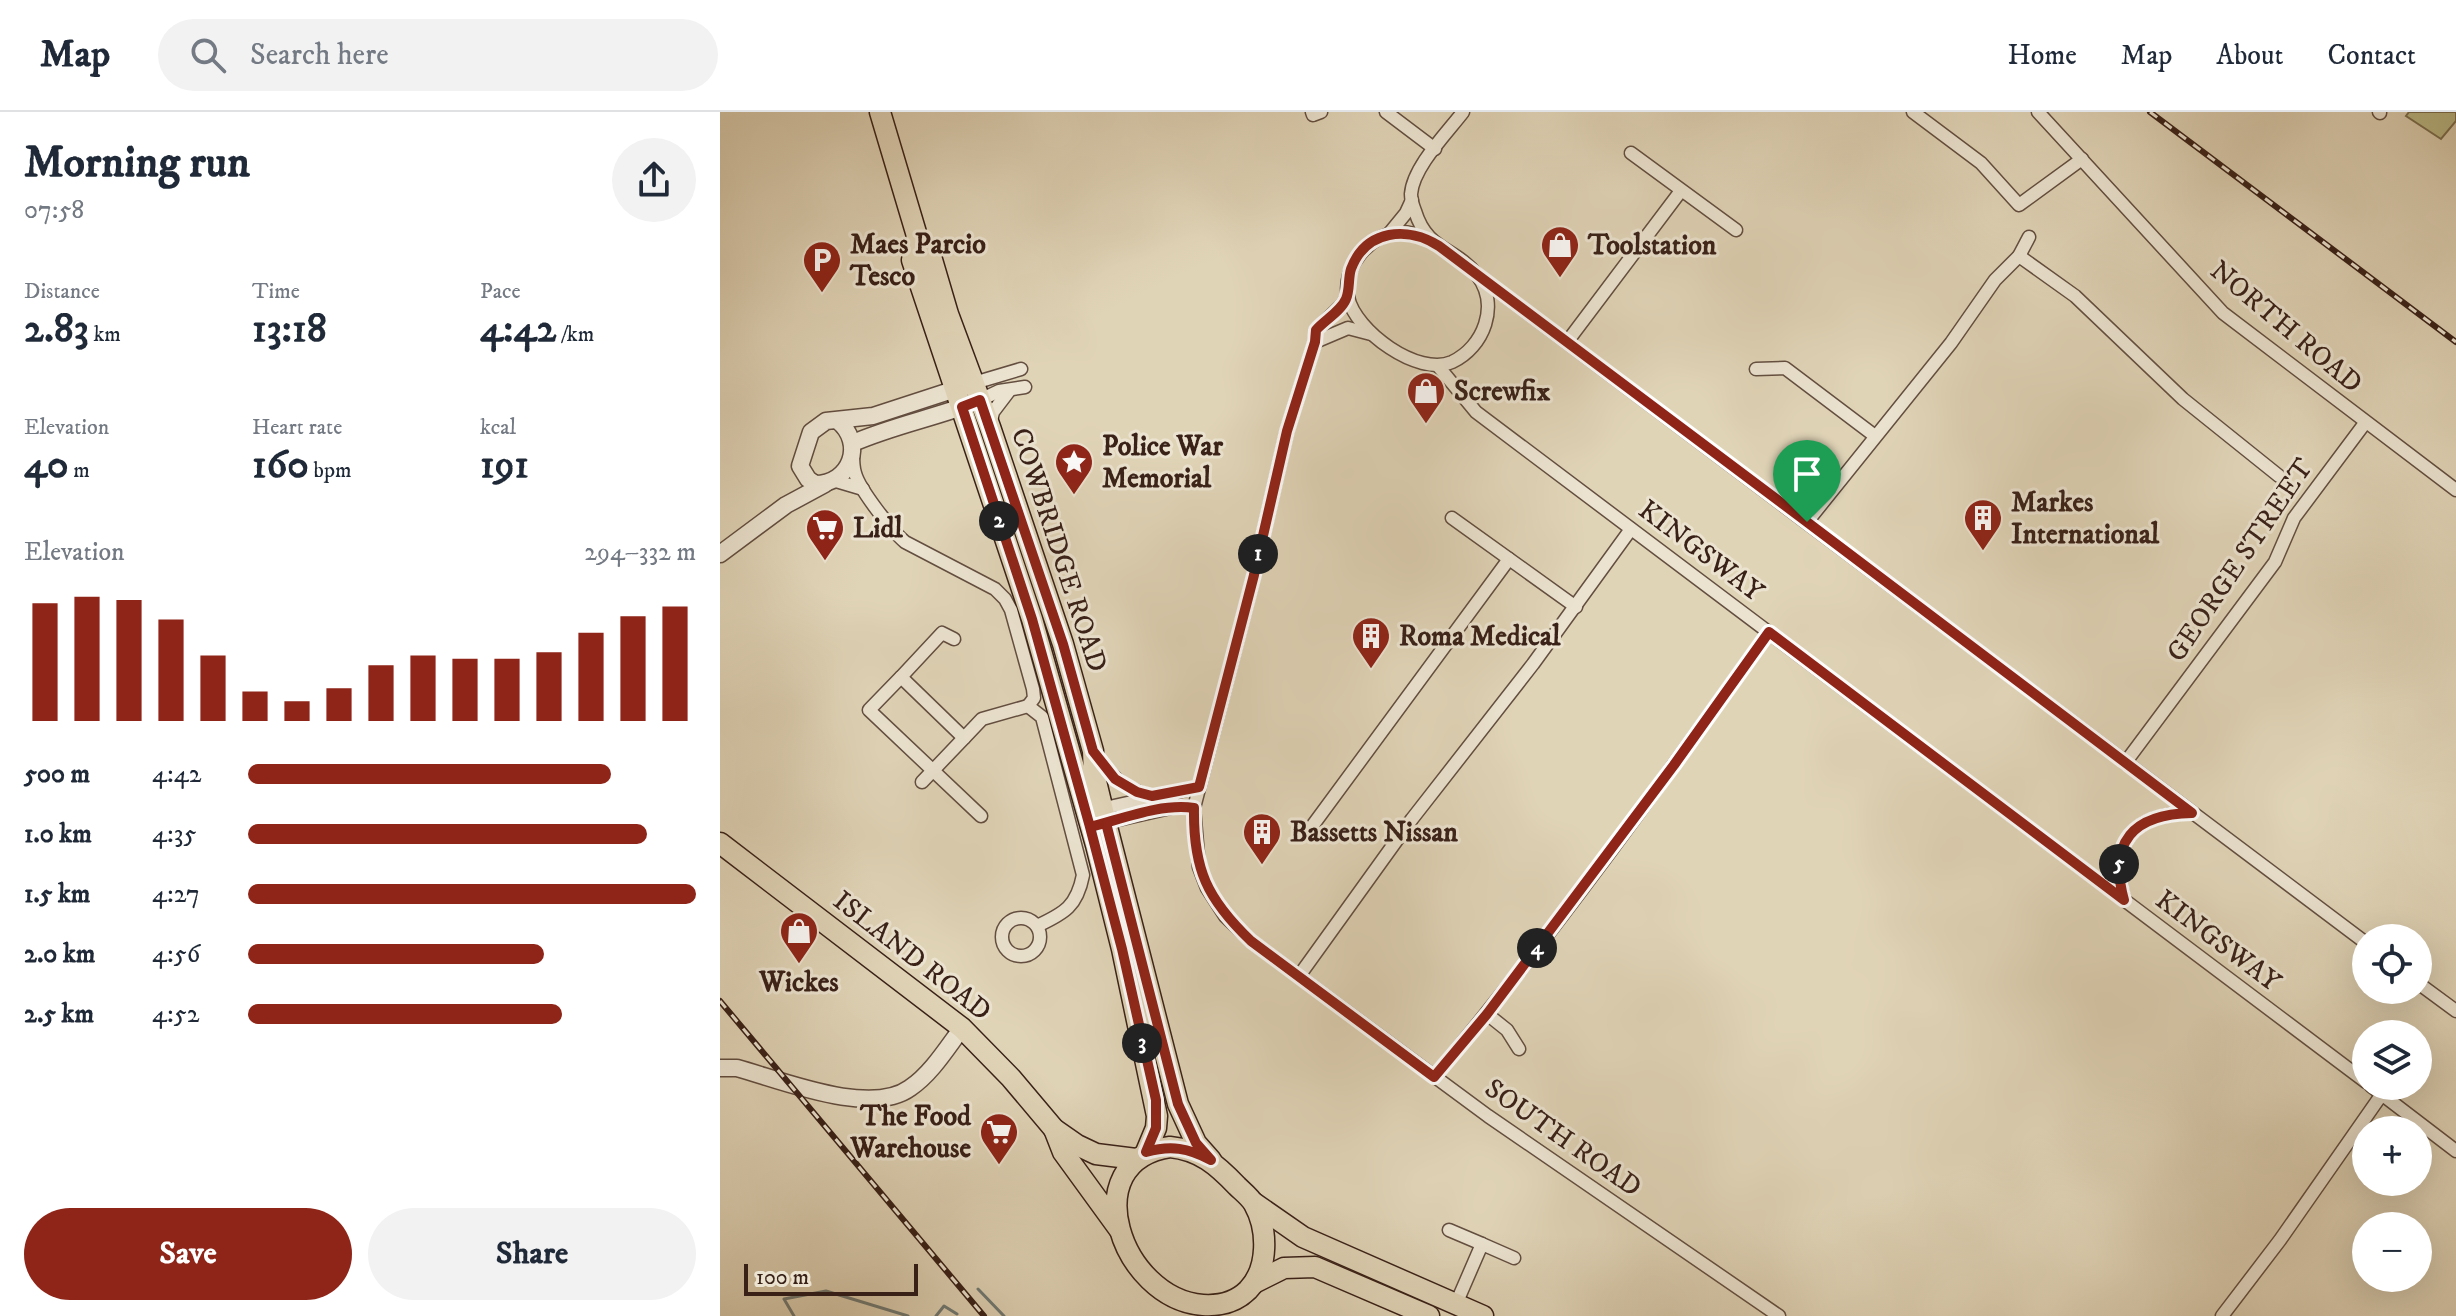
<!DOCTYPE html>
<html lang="en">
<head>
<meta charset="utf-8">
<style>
  body { margin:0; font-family:"IM FELL DW Pica",serif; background:#f2f2f3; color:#1f2937; height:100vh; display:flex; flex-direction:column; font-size:30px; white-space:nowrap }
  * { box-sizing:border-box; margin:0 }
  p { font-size:26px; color:#747a83 }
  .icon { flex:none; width:44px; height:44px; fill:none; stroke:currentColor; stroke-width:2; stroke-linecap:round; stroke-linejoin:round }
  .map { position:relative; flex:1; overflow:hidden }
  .side { display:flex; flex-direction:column; background:#fff; width:720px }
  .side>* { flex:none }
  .buttons { position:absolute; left:1632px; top:812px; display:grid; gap:16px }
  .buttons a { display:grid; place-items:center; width:80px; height:80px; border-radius:50%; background:#fff; box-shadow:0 8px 32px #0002; font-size:40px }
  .scale { position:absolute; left:24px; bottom:20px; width:174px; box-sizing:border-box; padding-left:8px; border:4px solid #392118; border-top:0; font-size:22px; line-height:28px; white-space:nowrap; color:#392118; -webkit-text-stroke:6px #ebe3d0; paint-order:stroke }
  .pin { position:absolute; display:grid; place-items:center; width:68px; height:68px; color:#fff; margin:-82px -34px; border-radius:50% 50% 50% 0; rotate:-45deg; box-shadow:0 0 8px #0007 }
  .pin .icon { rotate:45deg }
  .km { position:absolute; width:40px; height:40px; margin:-20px; border-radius:50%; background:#222; color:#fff; font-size:22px; line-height:40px; text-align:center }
  .round { display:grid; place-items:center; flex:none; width:84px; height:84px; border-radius:42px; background:#f2f2f3 }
  .overview { display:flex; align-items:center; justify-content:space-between; height:136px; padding:0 24px }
  h1 { font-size:44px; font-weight:700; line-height:60px }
  .metrics { display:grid; grid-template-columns:repeat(3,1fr); gap:12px; height:136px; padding:8px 24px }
  .metrics div { display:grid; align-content:center }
  .metrics b { font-size:40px; font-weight:700 }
  .metrics small { font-size:22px; font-weight:400 }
  .metrics p { font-size:22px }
  .chart { height:224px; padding:16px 24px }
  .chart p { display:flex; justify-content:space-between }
  .chart svg { width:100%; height:144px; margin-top:8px; stroke:#8f2418; stroke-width:6 }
  .primary-button { display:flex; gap:16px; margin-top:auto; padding:16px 24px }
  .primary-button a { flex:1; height:92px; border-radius:48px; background:#8f2418; color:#fff; font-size:32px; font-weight:700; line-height:92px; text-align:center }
  .primary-button a+a { background:#f2f2f3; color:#1f2937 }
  ul { padding:0 24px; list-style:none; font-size:26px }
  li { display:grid; grid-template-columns:128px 96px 1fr; align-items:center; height:60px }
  li i { height:20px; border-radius:10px; background:#8f2418 }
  header { display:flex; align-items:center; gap:48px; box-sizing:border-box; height:112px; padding:0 40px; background:#fff; border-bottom:2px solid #e0e1e3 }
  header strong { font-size:38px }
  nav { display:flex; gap:44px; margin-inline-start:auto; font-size:28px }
  .search { width:560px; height:72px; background:#f2f2f3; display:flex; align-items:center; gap:20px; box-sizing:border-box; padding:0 28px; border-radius:44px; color:#747a83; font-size:30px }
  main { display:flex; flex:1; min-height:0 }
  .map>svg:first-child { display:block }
  .green { fill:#babb89; stroke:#7a6e50; stroke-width:2 }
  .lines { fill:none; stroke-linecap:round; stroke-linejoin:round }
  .stream { stroke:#707b76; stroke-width:3 }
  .minor-casing { stroke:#634e40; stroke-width:15 }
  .tertiary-casing { stroke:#634e40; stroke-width:19 }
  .primary-casing { stroke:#392118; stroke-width:23 }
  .minor { stroke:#ebe3d0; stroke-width:12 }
  .tertiary { stroke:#ebe3d0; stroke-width:16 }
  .primary { stroke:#e0d4b7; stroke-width:20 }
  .rail-casing { stroke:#392118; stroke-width:6 }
  .rail { stroke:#ebe3d0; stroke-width:3; stroke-dasharray:9; stroke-linecap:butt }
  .route-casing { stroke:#fff; stroke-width:16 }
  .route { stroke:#8f2418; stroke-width:10 }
  .labels { text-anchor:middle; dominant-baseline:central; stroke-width:6; stroke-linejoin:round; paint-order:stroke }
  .poi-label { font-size:28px; font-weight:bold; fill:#392118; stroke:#ebe3d0; text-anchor:start }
  .street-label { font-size:28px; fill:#392118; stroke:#ebe3d0 }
</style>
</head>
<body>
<header>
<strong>Map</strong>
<div class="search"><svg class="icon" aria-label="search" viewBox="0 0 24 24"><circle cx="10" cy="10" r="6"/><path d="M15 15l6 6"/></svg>Search here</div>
<nav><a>Home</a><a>Map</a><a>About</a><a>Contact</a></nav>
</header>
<main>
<section class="side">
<div class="overview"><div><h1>Morning run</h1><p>07:58</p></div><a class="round"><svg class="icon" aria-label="share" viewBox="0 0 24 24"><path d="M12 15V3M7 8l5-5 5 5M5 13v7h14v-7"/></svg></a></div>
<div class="metrics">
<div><p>Distance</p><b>2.83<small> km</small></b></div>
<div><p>Time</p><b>13:18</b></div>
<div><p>Pace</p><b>4:42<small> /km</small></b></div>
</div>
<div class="metrics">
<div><p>Elevation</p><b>40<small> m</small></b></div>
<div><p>Heart rate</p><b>160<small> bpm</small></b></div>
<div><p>kcal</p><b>191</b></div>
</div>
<div class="chart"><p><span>Elevation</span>294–332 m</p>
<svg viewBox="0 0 160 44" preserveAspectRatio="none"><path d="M5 44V8M15 44V6M25 44V7M35 44V13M45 44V24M55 44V35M65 44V38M75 44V34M85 44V27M95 44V24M105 44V25M115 44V25M125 44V23M135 44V17M145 44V12M155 44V9"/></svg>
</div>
<ul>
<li><b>500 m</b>4:42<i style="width:81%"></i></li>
<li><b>1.0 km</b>4:35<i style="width:89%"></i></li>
<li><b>1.5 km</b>4:27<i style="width:100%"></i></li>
<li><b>2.0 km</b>4:56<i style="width:66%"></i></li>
<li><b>2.5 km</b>4:52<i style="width:70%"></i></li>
</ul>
<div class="primary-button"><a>Save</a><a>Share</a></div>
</section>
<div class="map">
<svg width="1736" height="1204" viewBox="0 0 1736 1204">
  <rect width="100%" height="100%" fill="#e0d4b7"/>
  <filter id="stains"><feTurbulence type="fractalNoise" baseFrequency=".0025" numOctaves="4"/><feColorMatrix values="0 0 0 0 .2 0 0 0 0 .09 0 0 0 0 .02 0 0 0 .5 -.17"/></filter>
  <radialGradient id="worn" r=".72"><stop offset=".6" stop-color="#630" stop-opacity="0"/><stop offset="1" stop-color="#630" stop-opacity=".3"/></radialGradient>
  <!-- green -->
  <polygon class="green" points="1689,0 1736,0 1736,9 1721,27 1686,4"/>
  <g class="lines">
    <!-- stream -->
    <g class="stream">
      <polyline points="258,1177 284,1204"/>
      <polyline points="74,1204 64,1187 106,1179 188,1204"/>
      <polyline points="216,1204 224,1194 237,1202"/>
    </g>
    <!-- minor casing -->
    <g class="minor-casing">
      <g id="minor">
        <polyline points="592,0 593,3 601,0"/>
        <polyline points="666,0 715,37"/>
        <polyline points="1193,0 1261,51 1299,93 1362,47"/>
        <polyline points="1318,0 1503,201 1736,378"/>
        <polyline points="1659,0 1660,1"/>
        <polyline points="911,41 1016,118"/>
        <polyline points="668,123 686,101 692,88"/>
        <path d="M708 127C699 123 689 119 679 120 649 123 622 155 628 185 635 219 698 265 732 250 764 235 780 193 757 163 735 135 707 139 695 99 693 94 691 88 691 82 693 55 727 21 743 0"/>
        <polyline points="1299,144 1309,125"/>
        <polyline points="756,162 1646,831"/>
        <polyline points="628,184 622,193 596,218 595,230 567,319 534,463 474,696 479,755 487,776 505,804 531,829 768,1004 1059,1204"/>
        <polyline points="595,230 628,216 651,222"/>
        <polyline points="847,230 960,80"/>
        <polyline points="718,254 756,300 1646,970"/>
        <polyline points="1036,257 1065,256 1155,324"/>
        <polyline points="254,271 301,257"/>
        <polyline points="260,288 279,279 305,275"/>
        <polyline points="270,314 273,300 289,279"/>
        <path d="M133 341C133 347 133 355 135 361 139 377 172 419 185 430L275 477 285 487 291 498 313 577 314 586 308 594 322 605 363 763C357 794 345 801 317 814"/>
        <polyline points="116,369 143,377"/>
        <polyline points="732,406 856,495"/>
        <polyline points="1087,410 1231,231 1275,168 1299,144 1355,184 1463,287 1559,364"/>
        <polyline points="181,565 222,521 234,527"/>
        <path d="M374 642C389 662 404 677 428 683"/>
        <polyline points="1405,651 1555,450 1574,406 1645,311"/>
        <polyline points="202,670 244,626"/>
        <polyline points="376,698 479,675"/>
        <polyline points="261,704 149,598 181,565 244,626 262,607 308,594"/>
        <polyline points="380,712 459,694 474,696"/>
        <polyline points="593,713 789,447"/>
        <path d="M1404 788C1389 730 1413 702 1471 701"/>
        <circle cx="301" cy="825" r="19"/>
        <polyline points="579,864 692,707 813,552 911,417"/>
        <polyline points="1698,871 1736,899"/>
        <polyline points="767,902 787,918 799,937"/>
        <path d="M714 965C833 823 941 671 1049 520"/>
        <polyline points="1651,974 1736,1039"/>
        <polyline points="729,1118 762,1132"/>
        <polyline points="736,1192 762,1132 794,1146"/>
        <polyline points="1502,1204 1560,1128 1662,982"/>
      </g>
    </g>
    <!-- tertiary casing -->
    <g class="tertiary-casing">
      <g id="tertiary">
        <path d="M118 309C145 331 131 372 95 372L88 367 80 354 91 320 106 309 153 304 245 274"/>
        <path d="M133 331C172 314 213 306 253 291"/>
        <polyline points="0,442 66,393 105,372"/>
        <path d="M0 956H17C61 968 150 1005 190 976 211 962 227 936 242 916"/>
      </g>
    </g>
    <!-- primary casing -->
    <g class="primary-casing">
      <g id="primary">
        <polyline points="160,0 197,124 210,141 228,202 270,315 343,532 373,639 374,661 386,711 458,992 476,1031 491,1048"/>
        <polyline points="197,124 192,148 312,507 376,733 402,837 437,1004 436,1016 426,1040"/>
        <polyline points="0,731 242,916 291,966 334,1017 357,1033 376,1042 416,1047"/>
        <polyline points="334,1017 343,1040 399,1117"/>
        <path d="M450 1035C480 1038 497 1053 517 1074 522 1079 530 1085 534 1092 548 1117 549 1156 528 1178 516 1190 499 1194 483 1193 401 1187 354 1049 450 1035Z"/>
        <polyline points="534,1091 583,1125 763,1204"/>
        <polyline points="534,1171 564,1156 595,1155 709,1204"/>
      </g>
    </g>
    <!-- minor -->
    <use href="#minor" class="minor"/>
    <!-- tertiary -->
    <use href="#tertiary" class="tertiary"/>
    <!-- primary -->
    <use href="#primary" class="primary"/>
    <!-- rail casing -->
    <g class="rail-casing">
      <g id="rail">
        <polyline points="1430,0 1736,230"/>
        <polyline points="0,889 264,1204"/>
      </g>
    </g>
    <!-- rail -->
    <use href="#rail" class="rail"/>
  </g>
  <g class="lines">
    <!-- route casing -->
    <g class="route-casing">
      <path id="route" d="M1087 410 719 134C688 114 646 117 631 157 628 166 630 178 626 187 621 199 605 208 596 218L595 230 567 319 534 463 479 675 432 684 417 680 395 667 373 639 343 532 260 288 242 295 312 507 370 715 386 711 458 992 476 1031 491 1048C468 1036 451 1033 426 1040L436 1016V988L402 837 370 715C402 707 441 691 474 696 473 757 487 787 531 829L714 965 767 902 954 653 1049 520 1404 788C1388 730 1413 702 1472 701L1087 410"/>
    </g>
    <!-- route -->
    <use href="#route" class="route"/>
  </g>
  <!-- icons -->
  <defs>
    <g id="shop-pin" transform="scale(2)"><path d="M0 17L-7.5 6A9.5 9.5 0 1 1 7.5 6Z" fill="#8f2418" stroke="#ebe3d0"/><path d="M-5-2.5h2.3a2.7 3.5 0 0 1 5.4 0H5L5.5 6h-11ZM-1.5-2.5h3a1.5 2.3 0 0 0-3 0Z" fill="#fff"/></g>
    <g id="parking-pin" transform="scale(2)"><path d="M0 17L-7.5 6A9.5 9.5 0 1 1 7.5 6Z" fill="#8f2418" stroke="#ebe3d0"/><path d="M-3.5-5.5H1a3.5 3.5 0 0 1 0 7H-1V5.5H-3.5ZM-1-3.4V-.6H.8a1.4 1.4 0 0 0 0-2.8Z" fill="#fff"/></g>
    <g id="sight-pin" transform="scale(2)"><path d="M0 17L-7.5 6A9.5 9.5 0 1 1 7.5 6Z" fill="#8f2418" stroke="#ebe3d0"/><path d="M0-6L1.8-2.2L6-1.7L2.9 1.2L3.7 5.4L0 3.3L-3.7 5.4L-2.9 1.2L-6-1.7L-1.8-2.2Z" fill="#fff"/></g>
    <g id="building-pin" transform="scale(2)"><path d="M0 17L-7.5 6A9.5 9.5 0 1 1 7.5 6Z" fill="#8f2418" stroke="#ebe3d0"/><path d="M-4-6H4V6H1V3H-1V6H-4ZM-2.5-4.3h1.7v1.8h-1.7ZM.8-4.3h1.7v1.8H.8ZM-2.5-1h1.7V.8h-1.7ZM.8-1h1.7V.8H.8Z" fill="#fff"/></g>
    <g id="supermarket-pin" transform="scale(2)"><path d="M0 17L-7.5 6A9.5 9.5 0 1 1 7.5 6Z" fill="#8f2418" stroke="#ebe3d0"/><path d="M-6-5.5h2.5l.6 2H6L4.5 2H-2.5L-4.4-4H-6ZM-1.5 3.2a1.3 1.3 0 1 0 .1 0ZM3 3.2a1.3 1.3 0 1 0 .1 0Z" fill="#fff"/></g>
  </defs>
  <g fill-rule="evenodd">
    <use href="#shop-pin" x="840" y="133"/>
    <use href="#parking-pin" x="102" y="148"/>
    <use href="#shop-pin" x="706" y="279"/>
    <use href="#sight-pin" x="354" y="350"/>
    <use href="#building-pin" x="1263" y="406"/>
    <use href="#supermarket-pin" x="105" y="416"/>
    <use href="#building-pin" x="651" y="524"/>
    <use href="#building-pin" x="542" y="720"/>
    <use href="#shop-pin" x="79" y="819"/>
    <use href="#supermarket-pin" x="279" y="1020"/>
  </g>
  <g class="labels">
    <!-- poi labels -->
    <g class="poi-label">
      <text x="130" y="132">Maes Parcio<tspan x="130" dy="32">Tesco</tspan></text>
      <text x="868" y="133">Toolstation</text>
      <text x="734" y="279">Screwfix</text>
      <text x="382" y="334">Police War<tspan x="382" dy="32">Memorial</tspan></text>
      <text x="1291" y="390">Markes<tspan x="1291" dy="32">International</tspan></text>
      <text x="133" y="416">Lidl</text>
      <text x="679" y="524">Roma Medical</text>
      <text x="570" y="720">Bassetts Nissan</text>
      <text x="79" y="870" text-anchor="middle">Wickes</text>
      <text x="251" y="1004" text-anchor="end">The Food<tspan x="251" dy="32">Warehouse</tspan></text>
    </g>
    <!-- street labels -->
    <g class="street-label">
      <text transform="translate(1566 215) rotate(40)">NORTH ROAD</text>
      <text transform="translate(339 438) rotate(72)">COWBRIDGE ROAD</text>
      <text transform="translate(981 439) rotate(37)">KINGSWAY</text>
      <text transform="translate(1520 448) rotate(-56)">GEORGE STREET</text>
      <text transform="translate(1498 829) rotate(37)">KINGSWAY</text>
      <text transform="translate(192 844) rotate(38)">ISLAND ROAD</text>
      <text transform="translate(843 1026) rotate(35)">SOUTH ROAD</text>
    </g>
  </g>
  <rect width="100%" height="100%" filter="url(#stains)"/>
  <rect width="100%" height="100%" fill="url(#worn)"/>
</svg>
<div class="buttons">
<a><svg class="icon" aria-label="locate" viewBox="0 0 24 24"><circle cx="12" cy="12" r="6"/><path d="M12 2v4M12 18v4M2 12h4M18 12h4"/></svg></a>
<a><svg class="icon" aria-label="layers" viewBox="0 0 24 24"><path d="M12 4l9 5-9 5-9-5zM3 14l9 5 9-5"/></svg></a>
<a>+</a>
<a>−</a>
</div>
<div class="scale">100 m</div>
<div class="pin" style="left:1087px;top:410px;background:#1e9e55"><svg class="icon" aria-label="arrive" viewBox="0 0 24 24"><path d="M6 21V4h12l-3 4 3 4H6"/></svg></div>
<b class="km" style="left:538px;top:442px">1</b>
<b class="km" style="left:279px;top:409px">2</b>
<b class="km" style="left:422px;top:931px">3</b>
<b class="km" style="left:817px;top:836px">4</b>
<b class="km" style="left:1399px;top:752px">5</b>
</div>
</main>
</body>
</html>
